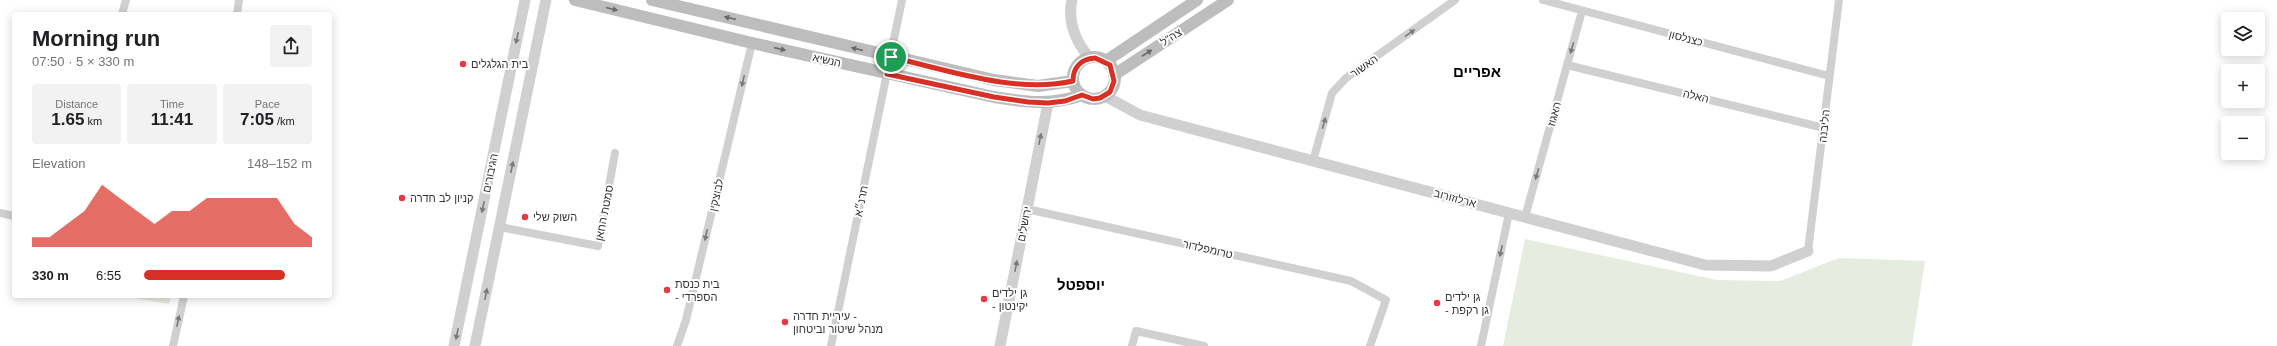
<!DOCTYPE html>
<html lang="en">
<head>
<meta charset="utf-8">
<style>
  body { margin:0; font-family:Arial,"Noto Sans Hebrew",sans-serif; background:#f2f2f2; color:#202124; height:100vh; display:flex; flex-direction:column; font-size:15px; white-space:nowrap }
  * { box-sizing:border-box; margin:0 }
  p { font-size:13px; color:#757577 }
  .icon { flex:none; width:22px; height:22px; fill:none; stroke:currentColor; stroke-width:2; stroke-linecap:round; stroke-linejoin:round }
  .map { position:relative; flex:1; overflow:hidden }
  .details { position:absolute; left:12px; top:12px; width:320px; height:286px; display:flex; flex-direction:column; background:#fff; border-radius:4px; box-shadow:0 2px 10px #0003 }
  .details>* { flex:none }
  .controls { position:absolute; left:2221px; top:12px; display:grid; gap:8px }
  .controls a { display:grid; place-items:center; width:44px; height:44px; border-radius:4px; background:#fff; box-shadow:0 2px 10px #0003; font-size:20px }
  .pin { position:absolute; display:grid; place-items:center; width:34px; height:34px; color:#fff; margin:-17px; border:2px solid #fff; border-radius:50%; box-shadow:0 1px 4px #0007 }
  .round { display:grid; place-items:center; flex:none; width:42px; height:42px; border-radius:4px; background:#f2f2f2 }
  .head { display:flex; align-items:center; justify-content:space-between; height:68px; padding:0 20px }
  h1 { font-size:22px; font-weight:800; line-height:30px }
  .metrics { display:grid; grid-template-columns:repeat(3,1fr); gap:6px; height:68px; padding:4px 20px }
  .metrics div { display:grid; align-content:center; border-radius:4px; background:#f2f2f2; text-align:center }
  .metrics b { font-size:17px; font-weight:800 }
  .metrics small { font-size:11px; font-weight:400 }
  .metrics p { font-size:11px }
  .chart { height:112px; padding:8px 20px }
  .chart p { display:flex; justify-content:space-between }
  .chart svg { width:100%; height:72px; margin-top:4px; fill:#d93025; opacity:.7 }
  ul { padding:0 20px; list-style:none; font-size:13px }
  li { display:grid; grid-template-columns:64px 48px 1fr; align-items:center; height:30px }
  li i { height:10px; border-radius:5px; background:#d93025 }
  .map>svg:first-child { display:block }
  .green { fill:#e6ecdf }
  .lines { fill:none; stroke-linecap:round; stroke-linejoin:round }
  .minor { stroke:#d0d0d0; stroke-width:8 }
  .tertiary { stroke:#d0d0d0; stroke-width:11 }
  .secondary { stroke:#bdbdbd; stroke-width:12 }
  .oneway { fill:#6a6a6a }
  .oneway2 { fill:#7a7a7a }
  .route-casing { stroke:#fff; stroke-width:8 }
  .route { stroke:#d93025; stroke-width:5 }
  .poi-dot { fill:#e63946; stroke:#fff; stroke-width:1.5 }
  .labels { text-anchor:middle; dominant-baseline:central; stroke-width:4; stroke-linejoin:round; paint-order:stroke }
  .street-label { font-size:11px; fill:#333; stroke:#fff }
  .poi-label { font-size:11px; fill:#333; stroke:#fff; text-anchor:start }
  .district-label { font-size:15px; font-weight:bold; fill:#000; stroke:#fff }
</style>
</head>
<body>
<div class="map">
<svg width="2277" height="346" viewBox="0 0 2277 346">
  <rect width="100%" height="100%" fill="#fff"/>
  <!-- green -->
  <g class="green">
    <polygon points="1525,239 1717,280 1780,281 1839,258 1925,261 1912,346 1503,346"/>
    <polygon points="123,296 171,296 169,304"/>
  </g>
  <g class="lines">
    <!-- minor -->
    <g class="minor">
      <polyline points="1543,0 1829,76"/>
      <polyline points="122,14 126,0"/>
      <polyline points="237,14 239,0"/>
      <polyline points="1567,65 1824,128"/>
      <polyline points="1313,161 1332,93 1346,78 1455,0"/>
      <polyline points="1027,209 1351,281 1386,300 1370,346"/>
      <polyline points="0,213 14,216"/>
      <polyline points="1525,217 1582,11"/>
      <polyline points="500,227 598,246 615,153"/>
      <polyline points="1808,251 1839,0"/>
      <polyline points="173,346 184,296"/>
      <polyline points="677,346 686,320 752,43"/>
      <polyline points="831,346 902,0"/>
      <polyline points="1132,346 1136,331 1204,346"/>
      <polyline points="1481,346 1509,213"/>
    </g>
    <!-- tertiary -->
    <g class="tertiary">
      <path d="M1072 0C1067 21 1076 43 1090 58"/>
      <polyline points="1105,96 1140,115 1705,265 1771,266 1808,251"/>
      <polyline points="454,346 525,0"/>
      <polyline points="475,346 546,0"/>
      <polyline points="1000,346 1048,103"/>
    </g>
    <!-- secondary -->
    <g class="secondary">
      <path d="M575 0 752 43 994 97C1025 102 1051 106 1082 95"/>
      <polyline points="652,0 994,80 1038,86 1073,81"/>
      <circle cx="1094" cy="78" r="21"/>
      <polyline points="1106,61 1197,0"/>
      <polyline points="1114,75 1228,0"/>
    </g>
  </g>
  <!-- one-way arrows -->
  <defs><path id="oneway-solid" d="M-6-.8H1V-3.2L6.5 0L1 3.2V.8H-6Z"/></defs>
  <g class="oneway">
    <use href="#oneway-solid" transform="translate(612 9) rotate(14)"/>
    <use href="#oneway-solid" transform="translate(730 18) rotate(-167)"/>
    <use href="#oneway-solid" transform="translate(780 49) rotate(13)"/>
    <use href="#oneway-solid" transform="translate(857 49) rotate(-167)"/>
    <use href="#oneway-solid" transform="translate(1147 53) rotate(-33)"/>
  </g>
  <g class="oneway2">
    <use href="#oneway-solid" transform="translate(1410 33) rotate(-35)"/>
    <use href="#oneway-solid" transform="translate(517 38) rotate(102)"/>
    <use href="#oneway-solid" transform="translate(1572 48) rotate(106)"/>
    <use href="#oneway-solid" transform="translate(743 81) rotate(103)"/>
    <use href="#oneway-solid" transform="translate(1324 123) rotate(-74)"/>
    <use href="#oneway-solid" transform="translate(1040 139) rotate(-79)"/>
    <use href="#oneway-solid" transform="translate(512 167) rotate(-78)"/>
    <use href="#oneway-solid" transform="translate(1537 174) rotate(106)"/>
    <use href="#oneway-solid" transform="translate(483 207) rotate(102)"/>
    <use href="#oneway-solid" transform="translate(706 235) rotate(103)"/>
    <use href="#oneway-solid" transform="translate(1501 251) rotate(102)"/>
    <use href="#oneway-solid" transform="translate(1016 266) rotate(-79)"/>
    <use href="#oneway-solid" transform="translate(486 294) rotate(-79)"/>
    <use href="#oneway-solid" transform="translate(178 321) rotate(-78)"/>
    <use href="#oneway-solid" transform="translate(457 334) rotate(102)"/>
  </g>
  <g class="lines">
    <!-- route casing -->
    <g class="route-casing">
      <path id="route" d="M891 57C947 70 1016 94 1073 81 1073 67 1081 59 1095 58L1110 65 1114 81 1110 92 1100 98 1093 99 1082 95 1065 101 1048 103 1028 102 994 97 887 74Z"/>
    </g>
    <!-- route -->
    <use href="#route" class="route"/>
  </g>
  <!-- markers -->
  <g class="poi-dot">
    <circle cx="463" cy="64" r="4"/>
    <circle cx="402" cy="198" r="4"/>
    <circle cx="525" cy="217" r="4"/>
    <circle cx="667" cy="290" r="4"/>
    <circle cx="984" cy="299" r="4"/>
    <circle cx="1437" cy="303" r="4"/>
    <circle cx="785" cy="322" r="4"/>
  </g>
  <g class="labels">
    <!-- street labels -->
    <g class="street-label">
      <text transform="translate(1171 37) rotate(-33)">צה"ל</text>
      <text transform="translate(1686 38) rotate(15)">כצנלסון</text>
      <text transform="translate(827 60) rotate(13)">הנשיא</text>
      <text transform="translate(1364 66) rotate(-35)">האשור</text>
      <text transform="translate(1696 96) rotate(14)">האלה</text>
      <text transform="translate(1554 114) rotate(-74)">האגוז</text>
      <text transform="translate(1824 126) rotate(-84)">הליבנה</text>
      <text transform="translate(490 173) rotate(-78)">הגיבורים</text>
      <text transform="translate(716 195) rotate(-77)">לבוצקין</text>
      <text transform="translate(1455 198) rotate(15)">ארלוזורוב</text>
      <text transform="translate(861 201) rotate(-78)">תרנ״א</text>
      <text transform="translate(604 213) rotate(-79)">סמטת החאן</text>
      <text transform="translate(1024 224) rotate(-79)">ירושלים</text>
      <text transform="translate(1208 249) rotate(13)">טרומפלדור</text>
    </g>
    <!-- poi labels -->
    <g class="poi-label">
      <text x="471" y="64">בית הגלגלים</text>
      <text x="410" y="198">קניון לב חדרה</text>
      <text x="533" y="217">השוק שלי</text>
      <text x="675" y="284">בית כנסת<tspan x="675" dy="13">- הספרדי</tspan></text>
      <text x="992" y="293">גן ילדים<tspan x="992" dy="13">- יקינטון</tspan></text>
      <text x="1445" y="297">גן ילדים<tspan x="1445" dy="13">- גן רקפת</tspan></text>
      <text x="793" y="316">עיריית חדרה -<tspan x="793" dy="13">מנהל שיטור וביטחון</tspan></text>
    </g>
    <!-- district labels -->
    <g class="district-label">
      <text x="1477" y="71">אפריים</text>
      <text x="1081" y="284">יוספטל</text>
    </g>
  </g>
</svg>
<div class="controls">
<a><svg class="icon" aria-label="layers" viewBox="0 0 24 24"><path d="M12 4l9 5-9 5-9-5zM3 14l9 5 9-5"/></svg></a>
<a>+</a>
<a>−</a>
</div>
<div class="pin" style="left:891px;top:57px;background:#1e9e55"><svg class="icon" aria-label="arrive" viewBox="0 0 24 24"><path d="M6 21V4h12l-3 4 3 4H6"/></svg></div>
<section class="details">
<div class="head"><div><h1>Morning run</h1><p>07:50 · 5 × 330 m</p></div><a class="round"><svg class="icon" aria-label="share" viewBox="0 0 24 24"><path d="M12 15V3M7 8l5-5 5 5M5 13v7h14v-7"/></svg></a></div>
<div class="metrics">
<div><p>Distance</p><b>1.65<small> km</small></b></div>
<div><p>Time</p><b>11:41</b></div>
<div><p>Pace</p><b>7:05<small> /km</small></b></div>
</div>
<div class="chart"><p><span>Elevation</span>148–152 m</p>
<svg viewBox="0 0 160 44" preserveAspectRatio="none"><path d="M0 44V38L10 38L20 30L30 22L40 6L50 14L60 22L70 30L80 22L90 22L100 14L110 14L120 14L130 14L140 14L150 30L160 38V44z"/></svg>
</div>
<ul>
<li><b>330 m</b>6:55<i style="width:84%"></i></li>
</ul>
</section>
</div>
</body>
</html>
